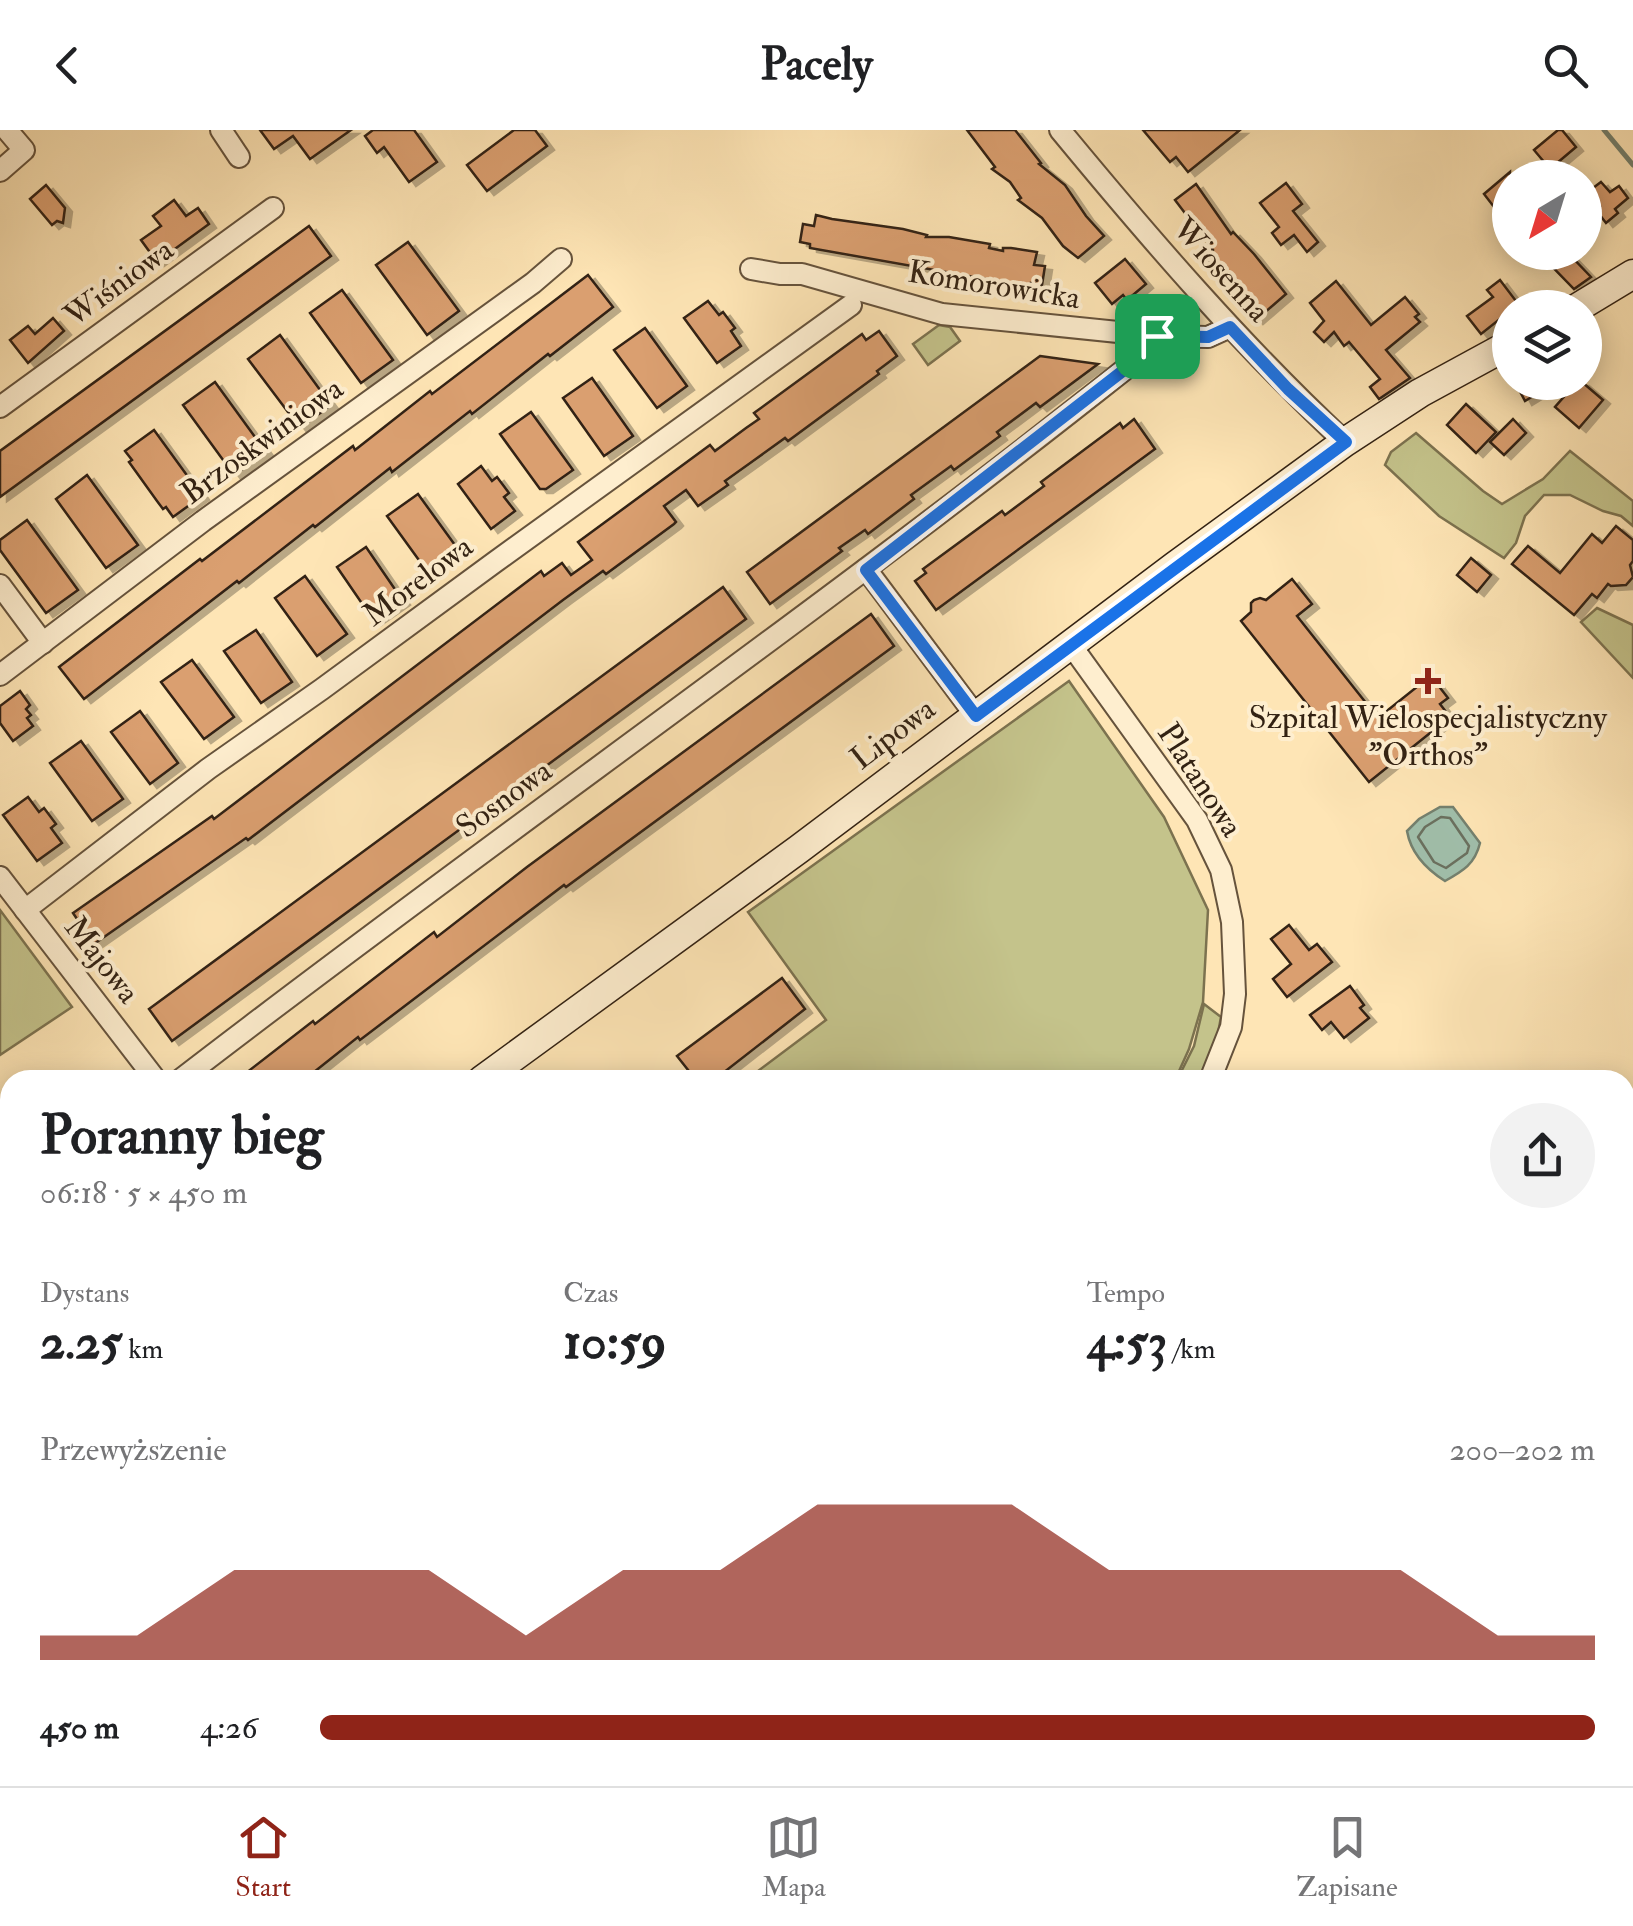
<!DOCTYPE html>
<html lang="pl">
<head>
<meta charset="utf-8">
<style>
  body { margin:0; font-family:"IM FELL Double Pica",serif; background:#f2f2f2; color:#202124; height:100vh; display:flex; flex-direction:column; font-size:38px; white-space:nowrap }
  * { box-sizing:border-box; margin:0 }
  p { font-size:32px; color:#757577 }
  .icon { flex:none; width:55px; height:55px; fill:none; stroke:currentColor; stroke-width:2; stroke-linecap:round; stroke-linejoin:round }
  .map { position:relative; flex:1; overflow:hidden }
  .drawer { position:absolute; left:0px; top:940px; width:1635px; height:718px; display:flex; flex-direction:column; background:#fff; border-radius:30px 30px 0 0; box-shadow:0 5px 25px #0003 }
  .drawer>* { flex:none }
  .needle { width:65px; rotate:218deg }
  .buttons { position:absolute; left:1492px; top:30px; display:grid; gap:20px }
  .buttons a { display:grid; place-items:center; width:110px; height:110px; border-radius:50%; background:#fff; box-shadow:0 5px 25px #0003; font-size:50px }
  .pin { position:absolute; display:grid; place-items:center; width:85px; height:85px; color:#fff; margin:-42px; border-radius:20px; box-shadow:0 5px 15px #0006 }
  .round { display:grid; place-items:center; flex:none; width:105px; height:105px; border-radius:52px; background:#f2f2f2 }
  .headline { display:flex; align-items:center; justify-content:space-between; height:170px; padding:0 40px }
  h1 { font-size:55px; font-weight:700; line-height:75px }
  .figures { display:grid; grid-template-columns:repeat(3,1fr); gap:15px; height:170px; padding:10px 40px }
  .figures div { display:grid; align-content:center }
  .figures b { font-size:50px; font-weight:700 }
  .figures small { font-size:28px; font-weight:400 }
  .figures p { font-size:28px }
  .chart { height:280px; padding:20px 40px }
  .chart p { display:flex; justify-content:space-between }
  .chart svg { width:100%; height:180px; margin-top:10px; fill:#8f2418; opacity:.7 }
  ul { padding:0 40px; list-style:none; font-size:32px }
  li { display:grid; grid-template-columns:160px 120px 1fr; align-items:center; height:75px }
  li i { height:25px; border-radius:12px; background:#8f2418 }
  header { display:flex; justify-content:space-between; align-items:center; height:130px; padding:0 40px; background:#fff; font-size:45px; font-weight:700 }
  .tab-bar { display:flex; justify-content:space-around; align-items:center; height:140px; border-top:2px solid #e0e0e0; background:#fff; font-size:28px; color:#757577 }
  .tab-bar a { display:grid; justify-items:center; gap:5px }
  .tab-bar .selected { color:#8f2418 }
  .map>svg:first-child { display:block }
  .green { fill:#c4c38b; stroke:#7c724f; stroke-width:2.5 }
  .water { fill:#a0bfab; stroke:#74806e; stroke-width:2.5 }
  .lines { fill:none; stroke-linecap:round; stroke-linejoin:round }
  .shore { stroke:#6a705f; stroke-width:2.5 }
  .stream { stroke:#74806e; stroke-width:5 }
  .building { fill:#da9f70; stroke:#332213; stroke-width:2.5; filter:url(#shadow) }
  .street-casing { stroke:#66533c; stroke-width:24 }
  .secondary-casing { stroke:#332213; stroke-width:31 }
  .street { stroke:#feeecf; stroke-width:20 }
  .secondary { stroke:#feeecf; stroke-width:28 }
  .route-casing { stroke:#fff; stroke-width:20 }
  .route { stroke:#1a73e8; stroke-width:12 }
  .poi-dot { fill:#8f2418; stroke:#feeecf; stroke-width:4 }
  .labels { text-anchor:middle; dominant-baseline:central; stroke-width:8; stroke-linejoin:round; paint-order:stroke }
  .street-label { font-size:32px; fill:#332213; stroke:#feeecf }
  .poi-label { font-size:32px; fill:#332213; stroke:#feeecf }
</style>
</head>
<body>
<header><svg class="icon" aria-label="back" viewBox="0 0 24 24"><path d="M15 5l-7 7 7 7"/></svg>Pacely<svg class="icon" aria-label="search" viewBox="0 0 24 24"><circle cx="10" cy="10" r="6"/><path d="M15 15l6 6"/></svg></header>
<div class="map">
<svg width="1633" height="1656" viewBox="0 0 1633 1656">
  <defs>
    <filter id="shadow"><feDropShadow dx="7" dy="4" stdDeviation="0" flood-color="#0004"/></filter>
  </defs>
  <rect width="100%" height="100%" fill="#fee5b5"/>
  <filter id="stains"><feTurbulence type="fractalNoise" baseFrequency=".002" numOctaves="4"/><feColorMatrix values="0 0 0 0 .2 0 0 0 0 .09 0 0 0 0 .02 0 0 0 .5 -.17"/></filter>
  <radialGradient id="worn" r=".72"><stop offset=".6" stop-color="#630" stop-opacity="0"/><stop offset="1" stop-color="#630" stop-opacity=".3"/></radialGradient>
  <!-- green -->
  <g class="green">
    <polygon points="939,195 950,197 960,211 928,235 913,214"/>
    <polygon points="1416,303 1483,361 1502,374 1543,349 1570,321 1633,371 1633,396 1621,386 1603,381 1570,365 1544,365 1525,386 1516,413 1504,428 1439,386 1385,335 1391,322"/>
    <polygon points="1597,478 1633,495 1633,548 1581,492"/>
    <polygon points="1069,551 1164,687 1208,780 1203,872 1189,919 1175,950 746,950 826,890 748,782"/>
    <polygon points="0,780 72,877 0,925"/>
    <polygon points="1204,874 1221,887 1217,908 1201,950 1177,950 1194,916"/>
    <polygon points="1633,1327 1633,1414 1625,1416 1625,1331"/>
    <polygon points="1110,1648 1529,1648 1517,1656 1108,1656"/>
  </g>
  <!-- water -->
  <path class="water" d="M1440 677H1453L1480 713C1475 734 1463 741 1445 751 1426 739 1411 724 1407 701L1419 689Z"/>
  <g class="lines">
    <!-- shore -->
    <polygon class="shore" points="1441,687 1450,688 1469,716 1467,723 1446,738 1434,732 1418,707 1425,697"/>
    <!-- stream -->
    <g class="stream">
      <polyline points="1604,0 1633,35"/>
      <polyline points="0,1422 10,1427"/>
      <polyline points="455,1648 473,1656"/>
    </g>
  </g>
  <!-- building -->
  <g class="building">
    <polygon points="260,0 351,0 310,29 293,6 274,19"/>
    <polygon points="373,0 414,0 437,32 409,52 384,17 377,23 365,6"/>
    <polygon points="514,0 535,0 547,16 487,61 467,35"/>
    <polygon points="967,0 1015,0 1041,33 1039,34 1065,55 1086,86 1104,106 1078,128 1063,116 1042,88 1018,70 1021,68 1010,52 992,39 995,37"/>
    <polygon points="1143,0 1240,0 1188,42 1176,27 1170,32"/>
    <polygon points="1558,0 1562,0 1576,17 1550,39 1534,20"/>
    <polygon points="1510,42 1510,79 1501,86 1484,64"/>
    <polygon points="1601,52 1610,62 1619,56 1628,68 1615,79 1618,83 1606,93 1596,80 1600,76 1589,61"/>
    <polygon points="1286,53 1302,74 1293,81 1318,112 1307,122 1294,105 1281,115 1272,103 1279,97 1260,73"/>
    <polygon points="1196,54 1231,104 1233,102 1254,124 1286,164 1256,190 1244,176 1249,171 1229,148 1224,152 1213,140 1215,138 1206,128 1213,120 1175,70"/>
    <polygon points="46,55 65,78 63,93 57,91 52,95 30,69"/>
    <polygon points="174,70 186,86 198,78 209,94 157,132 141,110 161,96 153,86"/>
    <polygon points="816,85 832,89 903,99 927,105 926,107 949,107 990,114 989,118 1003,121 1003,118 1011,118 1037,122 1034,135 1045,136 1042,155 1031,153 1031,157 810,118 810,114 800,112 803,94 814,96"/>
    <polygon points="309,96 331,126 0,367 0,321"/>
    <polygon points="408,112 459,181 427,205 376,135"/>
    <polygon points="1538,122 1567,122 1591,147 1574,159"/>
    <polygon points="1125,129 1146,154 1127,170 1123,165 1112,174 1095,153"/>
    <polygon points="588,145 613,177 550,226 548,224 472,284 470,281 392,342 390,338 315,397 313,395 239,453 237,451 84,569 59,537 200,429 202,431 353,316 355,320 430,261 432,264"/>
    <polygon points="1500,150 1519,175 1510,178 1510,181 1481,204 1467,186 1493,167 1487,160"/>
    <polygon points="1336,151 1371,195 1405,167 1419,184 1415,187 1420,192 1386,220 1410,248 1379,269 1370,257 1380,249 1349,212 1344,216 1334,202 1324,212 1314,202 1324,191 1310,173"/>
    <polygon points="342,160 393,230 361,253 310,183"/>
    <polygon points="708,171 719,185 723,182 735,198 731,201 741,216 717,233 684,188"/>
    <polygon points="53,188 64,201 28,233 10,210 28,196 35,204"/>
    <polygon points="645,198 687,256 657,278 614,220"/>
    <polygon points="879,201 897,226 877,241 879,244 788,311 785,308 753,331 725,351 728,355 698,376 686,360 664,376 676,392 674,394 606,444 603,441 563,470 248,710 246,708 94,814 73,783 212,686 214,689 541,441 544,446 562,433 571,445 592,430 578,412 710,315 715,321 746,298 759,289 754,283 862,204 866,210"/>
    <polygon points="280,205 331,275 300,298 248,229"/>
    <polygon points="1040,226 1098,234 1040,277 1036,273 997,302 1000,306 954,340 951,336 911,365 914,369 868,404 865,400 839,418 842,421 770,474 747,442"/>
    <polygon points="592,248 633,306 604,326 563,268"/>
    <polygon points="215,252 266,322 234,345 183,275"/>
    <polygon points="1515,252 1556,252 1525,271"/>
    <polygon points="1577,252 1582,252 1603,270 1579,298 1555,277"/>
    <polygon points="1466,274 1496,302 1476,323 1447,295"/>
    <polygon points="531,282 573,340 546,359 540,359 500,304"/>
    <polygon points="1134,289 1155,319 936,480 915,451 926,443 923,439 1002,381 1005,385 1044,356 1041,352 1120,293 1123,298"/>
    <polygon points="1513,289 1526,303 1504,325 1490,312"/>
    <polygon points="154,300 202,366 173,387 166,377 163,379 157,371 129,332 132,330 125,321"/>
    <polygon points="481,336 492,351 497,347 509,363 504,367 515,381 491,399 458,354"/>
    <polygon points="87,345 138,415 106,438 56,369"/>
    <polygon points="418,364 460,422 429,444 387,386"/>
    <polygon points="27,390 78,460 46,483 0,420 0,410"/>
    <polygon points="1616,396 1633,410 1633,431 1630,435 1633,447 1626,455 1611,456 1608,454 1597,468 1592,464 1574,485 1512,434 1528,416 1560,443 1592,404 1602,413"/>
    <polygon points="366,417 403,471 374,491 337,437"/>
    <polygon points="1471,428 1491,445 1477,462 1457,445"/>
    <polygon points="305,446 347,504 317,526 275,468"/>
    <polygon points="1292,449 1312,474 1297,486 1378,588 1423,552 1426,556 1434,550 1448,568 1440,574 1450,587 1369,652 1241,491 1251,482 1251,473 1254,470 1260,468 1266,470"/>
    <polygon points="723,457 746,489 172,911 149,879"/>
    <polygon points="871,484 894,516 566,757 564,755 360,910 358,907 304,950 237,950 313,891 315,894 434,802 437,807 527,737"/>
    <polygon points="256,500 292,552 261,573 224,521"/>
    <polygon points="192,530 234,587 204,609 161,552"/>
    <polygon points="20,561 30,575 26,579 31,585 27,588 33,596 13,611 0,593 0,576"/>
    <polygon points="140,581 178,633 150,654 111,602"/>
    <polygon points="81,611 123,669 92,691 50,633"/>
    <polygon points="28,667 39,682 44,678 56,694 51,698 62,713 37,731 3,685"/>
    <polygon points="1289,795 1309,820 1317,814 1332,832 1287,867 1273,849 1291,834 1271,809"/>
    <polygon points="782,848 805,879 714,950 696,950 677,926"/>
    <polygon points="1350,856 1364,875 1360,878 1369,888 1344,908 1331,892 1322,900 1310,885"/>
  </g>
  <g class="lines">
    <!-- street casing -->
    <g class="street-casing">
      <g id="street">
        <polyline points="221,0 239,27"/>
        <path d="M1060 0C1150 109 1242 216 1345 312"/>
        <polyline points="0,41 24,20 7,0"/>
        <polyline points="751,139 780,144 802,144 942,184 1157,206 1208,207 1230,197"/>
        <polyline points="0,277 273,78"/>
        <polyline points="866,439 976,586"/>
        <polyline points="0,455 43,513"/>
        <polyline points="1071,515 1197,690 1221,740 1232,792 1235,864 1231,897 1210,950"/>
        <polyline points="0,545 203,391 533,153 561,129"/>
        <polyline points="0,747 156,950"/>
        <polyline points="25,780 208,639 322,559 495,432 851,175"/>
        <path d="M180 950C492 709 816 485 1124 240L1157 206"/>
        <polyline points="0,1103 10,1096"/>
      </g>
    </g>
    <!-- secondary casing -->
    <g class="secondary-casing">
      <g id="secondary">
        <polyline points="1577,178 1633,144"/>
        <polyline points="482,950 799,719 1175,436 1345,312 1420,263 1510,214"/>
        <polyline points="0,1305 10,1297"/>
      </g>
    </g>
    <!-- street -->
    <use href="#street" class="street"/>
    <!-- secondary -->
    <use href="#secondary" class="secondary"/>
  </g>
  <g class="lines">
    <!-- route casing -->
    <g class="route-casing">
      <polygon id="route" points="1230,197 1288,259 1346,312 976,586 866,440 1124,240 1157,206 1208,207"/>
    </g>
    <!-- route -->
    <use href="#route" class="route"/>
  </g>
  <!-- markers -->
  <path class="poi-dot" d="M1423 536h10v10h10v10h-10v10h-10v-10h-10v-10h10z"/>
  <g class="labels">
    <!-- street labels -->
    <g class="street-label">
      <text transform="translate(1221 140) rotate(48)">Wiosenna</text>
      <text transform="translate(119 153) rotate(-36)">Wiśniowa</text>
      <text transform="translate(994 155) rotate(9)">Komorowicka</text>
      <text transform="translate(262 311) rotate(-36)">Brzoskwiniowa</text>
      <text transform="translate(418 451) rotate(-37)">Morelowa</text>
      <text transform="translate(893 604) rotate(-37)">Lipowa</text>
      <text transform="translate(1200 650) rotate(57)">Platanowa</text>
      <text transform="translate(504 669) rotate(-36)">Sosnowa</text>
      <text transform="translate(102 830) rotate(52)">Majowa</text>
    </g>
    <!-- poi labels -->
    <g class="poi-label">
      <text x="1428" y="588">Szpital Wielospecjalistyczny<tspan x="1428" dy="37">"Orthos"</tspan></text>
    </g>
  </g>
  <rect width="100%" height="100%" filter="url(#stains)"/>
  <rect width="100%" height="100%" fill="url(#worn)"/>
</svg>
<div class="buttons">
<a><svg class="needle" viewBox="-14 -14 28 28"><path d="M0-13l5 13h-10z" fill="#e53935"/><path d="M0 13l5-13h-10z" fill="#757577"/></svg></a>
<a><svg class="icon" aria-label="layers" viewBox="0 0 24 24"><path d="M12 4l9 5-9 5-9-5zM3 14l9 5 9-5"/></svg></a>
</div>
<div class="pin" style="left:1157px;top:206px;background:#1e9e55"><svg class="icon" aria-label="arrive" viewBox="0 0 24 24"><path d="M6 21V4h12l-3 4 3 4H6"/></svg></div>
<section class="drawer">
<div class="headline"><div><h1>Poranny bieg</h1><p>06:18 · 5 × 450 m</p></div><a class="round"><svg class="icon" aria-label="share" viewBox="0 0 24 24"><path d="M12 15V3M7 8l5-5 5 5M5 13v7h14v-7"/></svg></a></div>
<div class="figures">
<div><p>Dystans</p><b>2.25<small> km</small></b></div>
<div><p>Czas</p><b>10:59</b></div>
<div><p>Tempo</p><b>4:53<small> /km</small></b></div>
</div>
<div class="chart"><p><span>Przewyższenie</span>200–202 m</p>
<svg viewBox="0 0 160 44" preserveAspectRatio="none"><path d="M0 44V38L10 38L20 22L30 22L40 22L50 38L60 22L70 22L80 6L90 6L100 6L110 22L120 22L130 22L140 22L150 38L160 38V44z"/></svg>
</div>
<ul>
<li><b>450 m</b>4:26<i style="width:100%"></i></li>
</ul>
</section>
</div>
<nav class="tab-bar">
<a class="selected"><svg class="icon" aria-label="home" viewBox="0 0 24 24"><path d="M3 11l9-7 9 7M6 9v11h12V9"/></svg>Start</a>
<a><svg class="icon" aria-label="map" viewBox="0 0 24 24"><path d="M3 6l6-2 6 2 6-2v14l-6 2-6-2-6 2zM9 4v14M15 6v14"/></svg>Mapa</a>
<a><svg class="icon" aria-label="saved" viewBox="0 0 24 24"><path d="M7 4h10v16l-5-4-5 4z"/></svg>Zapisane</a>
</nav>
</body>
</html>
